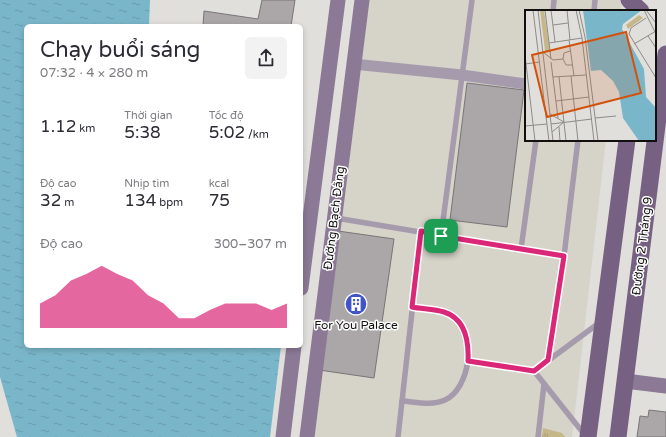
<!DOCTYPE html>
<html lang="vi">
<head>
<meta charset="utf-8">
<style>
  body { margin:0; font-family:"Varela Round",sans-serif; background:#f2f2f3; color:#2b2b33; height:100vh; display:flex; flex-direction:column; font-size:15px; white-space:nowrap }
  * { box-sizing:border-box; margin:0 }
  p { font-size:13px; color:#7c7c81 }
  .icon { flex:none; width:22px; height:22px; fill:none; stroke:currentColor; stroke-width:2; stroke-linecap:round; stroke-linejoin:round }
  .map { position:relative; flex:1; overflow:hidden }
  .details { position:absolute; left:24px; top:24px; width:279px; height:324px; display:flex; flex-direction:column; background:#fff; border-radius:6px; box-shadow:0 2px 6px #0003 }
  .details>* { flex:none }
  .pin { position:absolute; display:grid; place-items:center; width:34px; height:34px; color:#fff; margin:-17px; border-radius:8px; box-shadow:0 2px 6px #0006 }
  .round { display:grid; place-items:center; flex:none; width:42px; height:42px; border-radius:6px; background:#f2f2f3 }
  .overview { display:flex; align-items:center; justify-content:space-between; height:68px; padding:0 16px }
  h1 { font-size:22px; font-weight:600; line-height:30px }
  .stats { display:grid; grid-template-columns:repeat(3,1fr); gap:6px; height:68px; padding:4px 16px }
  .stats div { display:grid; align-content:center }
  .stats b { font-size:17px; font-weight:600 }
  .stats small { font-size:11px; font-weight:400 }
  .stats p { font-size:11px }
  .chart { height:112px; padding:8px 16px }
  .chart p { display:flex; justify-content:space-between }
  .chart svg { width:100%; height:72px; margin-top:4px; fill:#db2777; opacity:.7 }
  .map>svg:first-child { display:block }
  .built { fill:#d6d3c9 }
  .grass { fill:url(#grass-tufts) }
  .water { fill:url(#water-ripples) }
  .building { fill:#aba7a9; stroke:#787576 }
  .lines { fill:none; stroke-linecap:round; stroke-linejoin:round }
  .service { stroke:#a69aad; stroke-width:5.5 }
  .minor { stroke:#a69aad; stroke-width:11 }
  .secondary { stroke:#8b7995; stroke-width:15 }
  .primary { stroke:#776183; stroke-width:17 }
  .route-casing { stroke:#fff; stroke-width:8 }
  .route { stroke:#db2777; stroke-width:5 }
  .labels { text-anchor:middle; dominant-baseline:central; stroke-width:3; stroke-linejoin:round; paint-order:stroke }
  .street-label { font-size:12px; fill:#11100f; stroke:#fff }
  .poi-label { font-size:12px; fill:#11100f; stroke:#fff }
  .inset-road { fill:none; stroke:#8d8c89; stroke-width:1 }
  .view { fill:#d2520c; fill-opacity:0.15; stroke:#d2520c; stroke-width:2 }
  .inset-edge { fill:none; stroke:#11100f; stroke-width:2 }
</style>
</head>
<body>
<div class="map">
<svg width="666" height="437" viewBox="0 0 666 437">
  <defs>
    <pattern id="grass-tufts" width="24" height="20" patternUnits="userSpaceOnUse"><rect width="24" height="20" fill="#c5b788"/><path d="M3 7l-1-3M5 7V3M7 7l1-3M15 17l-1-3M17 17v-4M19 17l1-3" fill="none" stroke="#a89c74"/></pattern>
    <pattern id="water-ripples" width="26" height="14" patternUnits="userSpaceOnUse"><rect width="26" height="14" fill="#7ab6ca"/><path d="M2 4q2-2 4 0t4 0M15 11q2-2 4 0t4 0" fill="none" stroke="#689bac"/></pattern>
  </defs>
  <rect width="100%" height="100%" fill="#e0dfdb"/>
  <!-- built -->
  <polygon class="built" points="359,0 622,0 621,11 526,11 526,140 606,140 572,437 306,437"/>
  <!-- grass -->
  <polygon class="grass" points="543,428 562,433 565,437 542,437"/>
  <!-- water -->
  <polygon class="water" points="0,0 150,0 149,26 26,26 26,346 281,346 270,437 17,437 0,377"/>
  <!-- building -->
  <g class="building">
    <polygon points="262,0 295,0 291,26 203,26 204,11 258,19"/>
    <polygon points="467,83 524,90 507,227 450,220"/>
    <polygon points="338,231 394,239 374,378 319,370"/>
    <polygon points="649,410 666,412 666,437 637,437 640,416 648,417"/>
  </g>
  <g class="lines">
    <!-- service -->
    <g class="service">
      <polyline points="553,11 554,0"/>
      <polyline points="594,11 595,0"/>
      <polyline points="336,218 564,256"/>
      <polyline points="441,236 472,0"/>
      <polyline points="521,249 536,140"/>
      <polyline points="548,360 564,256 578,140"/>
      <polyline points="468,361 534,371 584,434"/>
      <polyline points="534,371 599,323"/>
      <path d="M402 401C416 402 431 406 445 400 470 389 478 333 454 317 442 309 426 309 412 307"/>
      <polyline points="398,437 421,231"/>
      <polyline points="538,437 544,384"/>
    </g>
    <!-- minor -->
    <polyline class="minor" points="353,64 462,75 526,84"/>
    <!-- secondary -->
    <g class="secondary">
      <polyline points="301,288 338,0"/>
      <polyline points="625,381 666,386"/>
      <polyline points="283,437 294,346"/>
      <polyline points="307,437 362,0"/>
    </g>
    <!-- primary -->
    <g class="primary">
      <polyline points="629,0 641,11"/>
      <polyline points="588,437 627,140"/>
      <polyline points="618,437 666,54"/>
    </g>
  </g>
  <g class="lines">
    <!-- route casing -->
    <g class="route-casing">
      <path id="route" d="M421 231 441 236 564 256 548 360 534 371 468 361C469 341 466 319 444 312 434 309 422 309 412 307Z"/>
    </g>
    <!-- route -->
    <use href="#route" class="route"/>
  </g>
  <!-- icons -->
  <defs>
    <g id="building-disc" transform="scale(1.15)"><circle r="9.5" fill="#4154c7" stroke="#fff"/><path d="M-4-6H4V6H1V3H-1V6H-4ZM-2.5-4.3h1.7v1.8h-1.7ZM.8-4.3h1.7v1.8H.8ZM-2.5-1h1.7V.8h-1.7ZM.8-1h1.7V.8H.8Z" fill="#fff"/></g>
  </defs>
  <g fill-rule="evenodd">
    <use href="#building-disc" x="356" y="304"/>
  </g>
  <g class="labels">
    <!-- street labels -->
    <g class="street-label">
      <text transform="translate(334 218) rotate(-83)">Đường Bạch Đằng</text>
      <text transform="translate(642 246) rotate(-83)">Đường 2 Tháng 9</text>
    </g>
    <!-- poi labels -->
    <g class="poi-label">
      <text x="356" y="325">For You Palace</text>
    </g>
  </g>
  <!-- overview -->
  <g transform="translate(525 10)">
    <rect width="131" height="131" fill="#e0dfdb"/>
    <path d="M15 0H19L25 42 20 41Z" fill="#c5b788"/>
    <path d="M114 5 118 8 103 19 101 15Z" fill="#c5b788"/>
    <path d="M58 0H117L98 14 97 19 119 59 121 87 131 98V131H114L98 108 94 82 88 71 76 60 66 61Z" fill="#7ab6ca"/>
    <path class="inset-road" d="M8 0 24 131M13 0 28 131M20 0 26 49M26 0 30 32M42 0 45 30M51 0 57 28 69 131M54 0 60 27 73 131M119 0 130 22M121 0 131 13M121 8 106 18 104 24 131 68M28 15 43 13M123 26 131 38M44 30 49 66M24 33 57 28M109 34 131 21M45 41 39 43 38 49 41 55H47M18 42 28 50 38 49M0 45 10 131M26 52 33 108M0 54 15 52M46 66 53 131M28 67 61 65M34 67 41 131M31 91 64 87M25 104 39 112 27 122M70 108 91 106M26 114 67 109M0 116 22 114M34 117 35 131"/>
    <path class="view" d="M101 22 116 83 22 107 7 45Z"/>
    <rect width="131" height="131" class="inset-edge"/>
  </g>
</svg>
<div class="pin" style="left:441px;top:236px;background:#1e9e55"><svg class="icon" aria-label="arrive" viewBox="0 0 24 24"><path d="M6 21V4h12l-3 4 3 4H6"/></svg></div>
<section class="details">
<div class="overview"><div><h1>Chạy buổi sáng</h1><p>07:32 · 4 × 280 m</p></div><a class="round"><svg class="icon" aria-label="share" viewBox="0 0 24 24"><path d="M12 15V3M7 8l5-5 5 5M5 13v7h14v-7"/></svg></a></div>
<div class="stats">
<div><b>1.12<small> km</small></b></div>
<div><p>Thời gian</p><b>5:38</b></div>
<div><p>Tốc độ</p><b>5:02<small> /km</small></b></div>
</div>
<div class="stats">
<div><p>Độ cao</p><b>32<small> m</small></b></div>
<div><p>Nhịp tim</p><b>134<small> bpm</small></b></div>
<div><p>kcal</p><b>75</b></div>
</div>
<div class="chart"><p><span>Độ cao</span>300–307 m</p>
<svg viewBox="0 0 160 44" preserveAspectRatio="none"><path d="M0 44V29L10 24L20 15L30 11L40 6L50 11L60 15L70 24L80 29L90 38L100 38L110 33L120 29L130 29L140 29L150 33L160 29V44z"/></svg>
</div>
</section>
</div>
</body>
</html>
